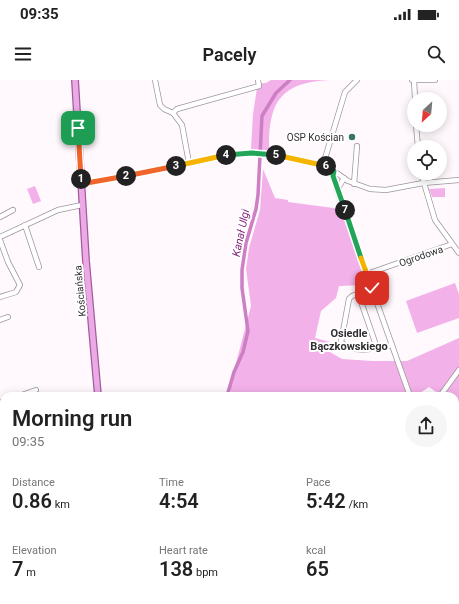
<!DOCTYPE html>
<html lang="en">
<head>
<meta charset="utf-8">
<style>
  body { margin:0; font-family:Roboto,sans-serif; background:#f6f6f6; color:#222; height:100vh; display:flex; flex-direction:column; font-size:15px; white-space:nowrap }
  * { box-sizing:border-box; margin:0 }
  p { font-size:13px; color:#767676 }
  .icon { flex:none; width:22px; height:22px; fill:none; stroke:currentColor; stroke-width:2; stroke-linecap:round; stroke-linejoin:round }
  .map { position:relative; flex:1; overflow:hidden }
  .drawer { position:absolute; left:0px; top:312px; width:459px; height:212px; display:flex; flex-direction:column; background:#fff; border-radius:12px 12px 0 0; box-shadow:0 2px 10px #0003 }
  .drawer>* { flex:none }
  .needle { width:26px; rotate:206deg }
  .buttons { position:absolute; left:407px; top:12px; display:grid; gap:8px }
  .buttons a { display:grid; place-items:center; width:40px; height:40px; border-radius:50%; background:#fff; box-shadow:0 2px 10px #0003; font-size:20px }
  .pin { position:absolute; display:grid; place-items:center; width:34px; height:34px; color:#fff; margin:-17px; border-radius:8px; box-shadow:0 2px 6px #0006 }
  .km { position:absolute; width:20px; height:20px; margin:-10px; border-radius:50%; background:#222; color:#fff; font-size:11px; line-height:20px; text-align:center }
  .round { display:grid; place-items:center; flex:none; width:42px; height:42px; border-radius:21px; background:#f6f6f6 }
  .summary { display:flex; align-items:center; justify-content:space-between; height:68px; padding:0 12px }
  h1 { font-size:22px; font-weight:600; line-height:30px }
  .metrics { display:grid; grid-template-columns:repeat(3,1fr); gap:6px; height:68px; padding:4px 12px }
  .metrics div { display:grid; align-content:center }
  .metrics b { font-size:20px; font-weight:600 }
  .metrics small { font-size:11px; font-weight:400 }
  .metrics p { font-size:11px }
  .status { display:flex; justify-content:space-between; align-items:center; height:28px; padding:0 20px; background:#fff; direction:ltr }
  .status svg { height:11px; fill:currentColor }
  header { display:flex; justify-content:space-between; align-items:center; height:52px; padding:0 12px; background:#fff; font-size:18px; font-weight:600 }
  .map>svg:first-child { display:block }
  .green { fill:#f2b1e9 }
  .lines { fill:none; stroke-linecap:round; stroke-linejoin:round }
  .canal { stroke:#cc7fc3; stroke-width:3.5 }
  .minor-casing { stroke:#9d969c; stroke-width:6 }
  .major-casing { stroke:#a25b9b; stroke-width:8 }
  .minor { stroke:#fff; stroke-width:4.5 }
  .major { stroke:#ebaae5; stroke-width:5.5 }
  .split-1-casing { stroke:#fff; stroke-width:8 }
  .split-2-casing { stroke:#fff; stroke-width:8 }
  .split-3-casing { stroke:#fff; stroke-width:8 }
  .split-4-casing { stroke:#fff; stroke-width:8 }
  .split-5-casing { stroke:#fff; stroke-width:8 }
  .split-6-casing { stroke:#fff; stroke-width:8 }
  .split-7-casing { stroke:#fff; stroke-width:8 }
  .split-8-casing { stroke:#fff; stroke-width:8 }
  .split-9-casing { stroke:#fff; stroke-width:8 }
  .split-1 { stroke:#f0652b; stroke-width:5 }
  .split-2 { stroke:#f0652b; stroke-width:5 }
  .split-3 { stroke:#f0652b; stroke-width:5 }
  .split-4 { stroke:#f5b400; stroke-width:5 }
  .split-5 { stroke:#22a559; stroke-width:5 }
  .split-6 { stroke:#f5b400; stroke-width:5 }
  .split-7 { stroke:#22a559; stroke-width:5 }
  .split-8 { stroke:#22a559; stroke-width:5 }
  .split-9 { stroke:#f5b400; stroke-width:5 }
  .poi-dot { fill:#367665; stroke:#fff; stroke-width:1.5 }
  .labels { text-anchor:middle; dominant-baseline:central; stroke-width:4; stroke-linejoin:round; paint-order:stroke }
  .poi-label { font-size:10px; fill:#322f32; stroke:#fff; text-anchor:end }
  .street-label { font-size:10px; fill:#322f32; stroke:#fff }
  .water-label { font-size:11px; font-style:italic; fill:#81267a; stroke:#fff }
  .neighbourhood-label { font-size:11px; font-weight:bold; fill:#322f32; stroke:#fff }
</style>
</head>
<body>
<div class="status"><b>09:35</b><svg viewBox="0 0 49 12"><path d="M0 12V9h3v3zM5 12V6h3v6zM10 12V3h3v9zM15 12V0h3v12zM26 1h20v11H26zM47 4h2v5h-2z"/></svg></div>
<header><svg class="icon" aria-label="menu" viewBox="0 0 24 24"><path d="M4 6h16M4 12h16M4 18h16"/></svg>Pacely<svg class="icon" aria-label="search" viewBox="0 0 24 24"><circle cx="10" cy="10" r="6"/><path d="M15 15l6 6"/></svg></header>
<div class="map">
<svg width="459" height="524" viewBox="0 0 459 524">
  <rect width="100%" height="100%" fill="#fff9fe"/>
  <!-- green -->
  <g class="green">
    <path d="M271 0H331C280 2 268 22 269 71L251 69 253 34 257 8 263 3H266Z"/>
    <polygon points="263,89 275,118 288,120 288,122 341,129 367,205 339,206 336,218 321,231 315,258 330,262 328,271 342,279 372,281 407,281 459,258 459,502 455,489 455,316 433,316 436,312 429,307 416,316 231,316 230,306 251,226 246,189 249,168 260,130"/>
    <polygon points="35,106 41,121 33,124 27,109"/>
    <polygon points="445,108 445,117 432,117 429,109"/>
    <polygon points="455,203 459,214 459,238 417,253 406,221"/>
    <polygon points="459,504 459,524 442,524 446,520 455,520 455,509"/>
    <polygon points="286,520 395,520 395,524 287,524"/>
  </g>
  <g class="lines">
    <!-- canal -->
    <g class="canal">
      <polyline points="227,316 234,292 243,272 248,251 242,208 242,190 246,163 256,129 258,115 262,36 276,13 290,0"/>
      <polyline points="281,520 283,524"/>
    </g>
    <!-- minor casing -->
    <g class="minor-casing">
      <g id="minor">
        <polyline points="155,0 160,25 164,29 173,33 182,45 189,83"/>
        <polyline points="412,0 435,0"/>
        <polyline points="414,0 415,19"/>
        <polyline points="173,33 177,29 259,6 258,0"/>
        <polyline points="416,45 418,67"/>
        <polyline points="323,85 345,12 357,0"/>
        <polyline points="334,91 333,96 337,110 410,316"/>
        <polyline points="421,93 435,140 459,173"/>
        <polyline points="81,104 165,88 231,74 248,73 268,74 327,86 348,101 370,109 386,110 423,103 459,100"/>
        <polyline points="354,104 357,66"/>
        <polyline points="337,110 344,98"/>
        <polyline points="0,137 13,130"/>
        <polyline points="25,145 39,187"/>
        <polyline points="0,157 58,130 82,125"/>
        <polyline points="0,160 8,182 20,205 16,212 0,217"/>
        <polyline points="367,194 452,164"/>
        <path d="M372 208 352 216 349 219 341 262C352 275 378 268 392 265"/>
        <polyline points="358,213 377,268"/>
        <polyline points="0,240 8,237"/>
        <polyline points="19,316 36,310"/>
        <polyline points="440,316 459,290"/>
        <polyline points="0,323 4,321"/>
        <polyline points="0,336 4,347"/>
        <polyline points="0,354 4,352"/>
        <polyline points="377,520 378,524"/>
      </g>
    </g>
    <!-- major casing -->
    <g class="major-casing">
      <g id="major">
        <polyline points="75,0 86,181 98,316"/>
        <polyline points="0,512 4,512"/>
        <polyline points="88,520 91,524"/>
        <polyline points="102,522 116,520 203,524"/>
      </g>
    </g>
    <!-- minor -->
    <use href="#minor" class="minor"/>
    <!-- major -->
    <use href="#major" class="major"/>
  </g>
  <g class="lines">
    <!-- split-1 casing -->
    <g class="split-1-casing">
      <polyline id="split-1" points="78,48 81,99"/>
    </g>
    <!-- split-2 casing -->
    <g class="split-2-casing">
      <polyline id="split-2" points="81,99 81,104 126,96"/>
    </g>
    <!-- split-3 casing -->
    <g class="split-3-casing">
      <polyline id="split-3" points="126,96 176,86"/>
    </g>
    <!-- split-4 casing -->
    <g class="split-4-casing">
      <polyline id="split-4" points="176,86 226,75"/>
    </g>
    <!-- split-5 casing -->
    <g class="split-5-casing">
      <polyline id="split-5" points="226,75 252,73 276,75"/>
    </g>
    <!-- split-6 casing -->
    <g class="split-6-casing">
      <polyline id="split-6" points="276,75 326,86"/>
    </g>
    <!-- split-7 casing -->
    <g class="split-7-casing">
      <polyline id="split-7" points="326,86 334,91 333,96 345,130"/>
    </g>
    <!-- split-8 casing -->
    <g class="split-8-casing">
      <polyline id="split-8" points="345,130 361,178"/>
    </g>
    <!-- split-9 casing -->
    <g class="split-9-casing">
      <polyline id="split-9" points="361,178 372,208"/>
    </g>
    <!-- split-1 -->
    <use href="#split-1" class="split-1"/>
    <!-- split-2 -->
    <use href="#split-2" class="split-2"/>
    <!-- split-3 -->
    <use href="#split-3" class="split-3"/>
    <!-- split-4 -->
    <use href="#split-4" class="split-4"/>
    <!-- split-5 -->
    <use href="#split-5" class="split-5"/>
    <!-- split-6 -->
    <use href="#split-6" class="split-6"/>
    <!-- split-7 -->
    <use href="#split-7" class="split-7"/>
    <!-- split-8 -->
    <use href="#split-8" class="split-8"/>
    <!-- split-9 -->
    <use href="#split-9" class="split-9"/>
  </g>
  <!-- markers -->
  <circle class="poi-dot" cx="352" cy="57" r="4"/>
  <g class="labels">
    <!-- poi labels -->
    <g class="poi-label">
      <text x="344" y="57">OSP Kościan</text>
    </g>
    <!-- street labels -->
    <g class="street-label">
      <text transform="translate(421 176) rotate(-19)">Ogrodowa</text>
      <text transform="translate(80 211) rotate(-95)">Kościańska</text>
    </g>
    <!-- water labels -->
    <g class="water-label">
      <text transform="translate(241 153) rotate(-78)">Kanał Ulgi</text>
    </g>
    <!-- neighbourhood labels -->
    <g class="neighbourhood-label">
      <text x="349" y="253">Osiedle<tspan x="349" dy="13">Bączkowskiego</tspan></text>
    </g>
  </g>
</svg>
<div class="buttons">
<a><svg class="needle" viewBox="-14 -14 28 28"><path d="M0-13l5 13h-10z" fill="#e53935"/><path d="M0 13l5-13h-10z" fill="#767676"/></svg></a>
<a><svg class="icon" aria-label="locate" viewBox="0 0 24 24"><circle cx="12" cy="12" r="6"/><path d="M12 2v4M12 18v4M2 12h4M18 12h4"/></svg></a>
</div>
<div class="pin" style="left:78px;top:48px;background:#1e9e55"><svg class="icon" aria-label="arrive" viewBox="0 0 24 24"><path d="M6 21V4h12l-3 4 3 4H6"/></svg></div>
<div class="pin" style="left:372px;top:208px;background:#d93025"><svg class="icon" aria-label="check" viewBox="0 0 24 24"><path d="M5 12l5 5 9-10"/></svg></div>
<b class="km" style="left:81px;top:99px">1</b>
<b class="km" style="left:126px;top:96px">2</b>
<b class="km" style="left:176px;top:86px">3</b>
<b class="km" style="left:226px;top:75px">4</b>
<b class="km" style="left:276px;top:75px">5</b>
<b class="km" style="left:326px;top:86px">6</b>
<b class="km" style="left:345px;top:130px">7</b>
<section class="drawer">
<div class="summary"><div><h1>Morning run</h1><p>09:35</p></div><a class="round"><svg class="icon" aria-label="share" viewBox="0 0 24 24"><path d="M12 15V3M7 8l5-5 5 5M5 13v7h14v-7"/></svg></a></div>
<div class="metrics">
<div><p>Distance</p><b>0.86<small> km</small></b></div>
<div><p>Time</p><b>4:54</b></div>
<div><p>Pace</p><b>5:42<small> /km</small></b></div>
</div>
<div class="metrics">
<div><p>Elevation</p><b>7<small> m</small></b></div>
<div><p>Heart rate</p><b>138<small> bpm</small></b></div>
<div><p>kcal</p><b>65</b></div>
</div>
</section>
</div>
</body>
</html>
